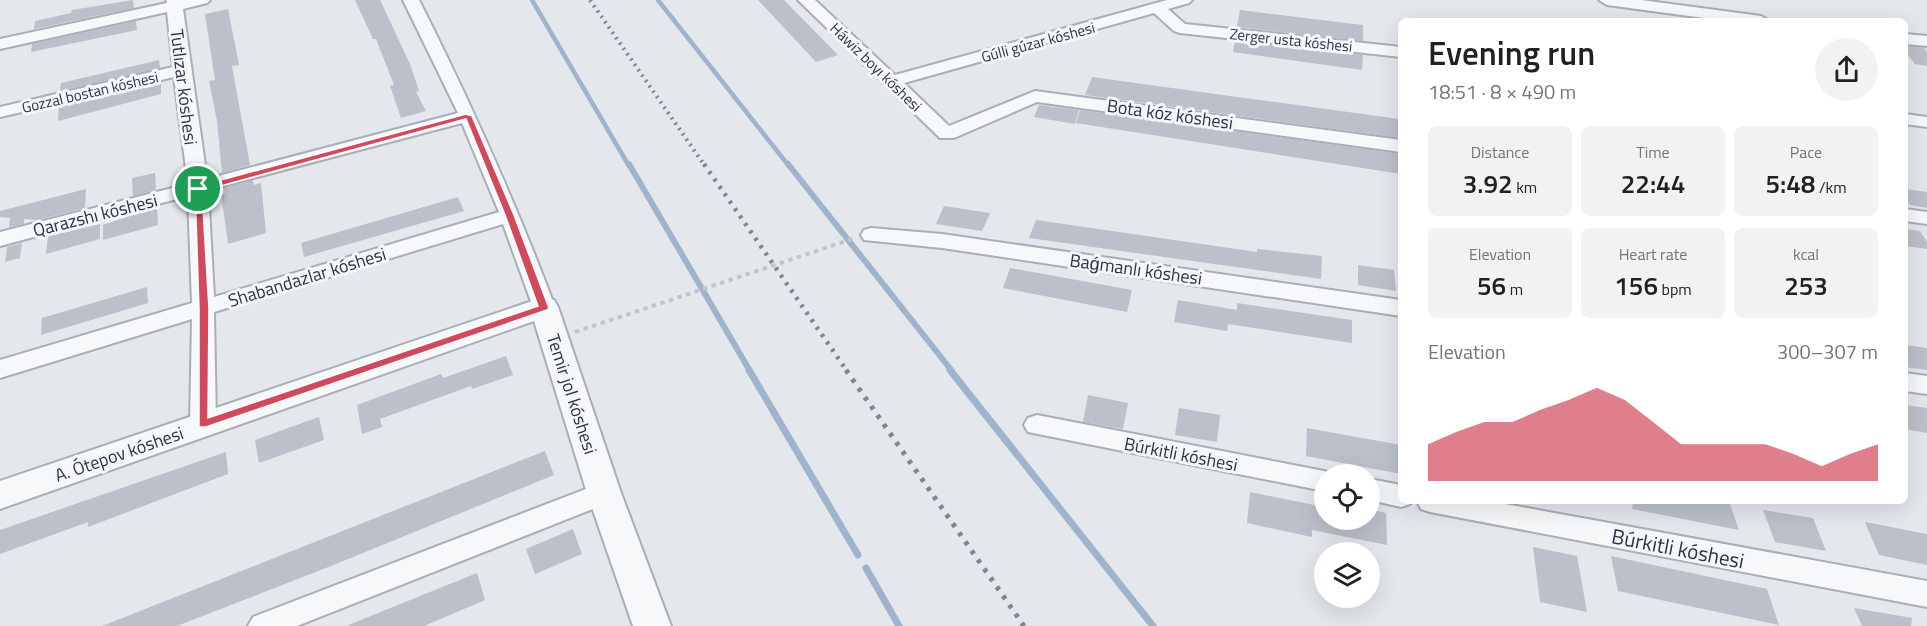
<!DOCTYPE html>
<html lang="en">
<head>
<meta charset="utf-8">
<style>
  body { margin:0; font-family:"Titillium Web",sans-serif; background:#f2f2f2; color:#202124; height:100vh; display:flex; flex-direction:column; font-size:22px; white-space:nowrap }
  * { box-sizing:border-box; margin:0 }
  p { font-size:20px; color:#757577 }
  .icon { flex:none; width:33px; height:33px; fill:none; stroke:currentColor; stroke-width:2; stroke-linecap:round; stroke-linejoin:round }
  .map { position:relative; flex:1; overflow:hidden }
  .drawer { position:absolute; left:1398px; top:18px; width:510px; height:486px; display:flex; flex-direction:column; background:#fff; border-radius:9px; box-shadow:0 6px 24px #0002 }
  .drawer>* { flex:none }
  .tools { position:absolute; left:1314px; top:464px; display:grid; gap:12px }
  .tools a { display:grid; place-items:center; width:66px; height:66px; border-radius:50%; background:#fff; box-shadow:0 6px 24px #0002; font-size:30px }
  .pin { position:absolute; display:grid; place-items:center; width:51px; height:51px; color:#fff; margin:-26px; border:3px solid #fff; border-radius:50%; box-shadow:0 2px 6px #0007 }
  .round { display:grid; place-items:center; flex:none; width:63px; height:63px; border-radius:32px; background:#f2f2f2 }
  .overview { display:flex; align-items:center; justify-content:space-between; height:102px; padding:0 30px }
  h1 { font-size:33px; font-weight:600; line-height:45px }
  .metrics { display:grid; grid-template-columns:repeat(3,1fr); gap:9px; height:102px; padding:6px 30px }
  .metrics div { display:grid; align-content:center; border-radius:9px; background:#f2f2f2; text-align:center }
  .metrics b { font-size:26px; font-weight:600 }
  .metrics small { font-size:16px; font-weight:400 }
  .metrics p { font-size:16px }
  .chart { height:168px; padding:12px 30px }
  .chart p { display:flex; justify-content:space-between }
  .chart svg { width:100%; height:108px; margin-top:6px; fill:#d1495b; opacity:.7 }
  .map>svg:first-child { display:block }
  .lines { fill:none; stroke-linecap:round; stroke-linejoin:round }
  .stream-far2 { stroke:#9fb4cc; stroke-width:4.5 }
  .stream-far1 { stroke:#9fb4cc; stroke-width:6 }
  .stream { stroke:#9fb4cc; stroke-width:7 }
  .building { fill:#bbc0ca }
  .minor-casing { stroke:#a9aeb7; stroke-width:4 }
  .tertiary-casing { stroke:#a9aeb7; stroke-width:4 }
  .path { stroke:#c2c5cb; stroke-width:4; stroke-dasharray:4.5 4.5; stroke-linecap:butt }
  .minor { fill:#f7f8fa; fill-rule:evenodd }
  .tertiary { fill:#f7f8fa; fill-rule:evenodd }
  .rail-far2 { stroke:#7d8696; stroke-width:4; stroke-dasharray:2 4.5; stroke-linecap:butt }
  .rail-far1 { stroke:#7d8696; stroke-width:4.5; stroke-dasharray:3 6; stroke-linecap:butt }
  .rail { stroke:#7d8696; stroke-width:5; stroke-dasharray:4 7; stroke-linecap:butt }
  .route { fill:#d1495b; stroke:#fff; stroke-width:1.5; fill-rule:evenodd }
  .labels { text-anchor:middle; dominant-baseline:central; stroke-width:6; stroke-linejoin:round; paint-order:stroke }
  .far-street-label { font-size:15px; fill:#2b3445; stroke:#f4f6f9 }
  .street-label { font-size:18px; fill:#2b3445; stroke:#f4f6f9 }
  .near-street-label { font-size:21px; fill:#2b3445; stroke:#f4f6f9 }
</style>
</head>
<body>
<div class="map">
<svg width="1927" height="626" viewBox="0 0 1927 626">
  <rect width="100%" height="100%" fill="#e4e7ec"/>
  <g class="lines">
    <!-- stream-far2 -->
    <g class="stream-far2">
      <polyline points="532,0 629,166"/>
      <polyline points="658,0 789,166"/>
    </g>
    <!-- stream-far1 -->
    <g class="stream-far1">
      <polyline points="629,164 750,371"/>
      <polyline points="788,164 952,371"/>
    </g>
    <!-- stream -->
    <g class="stream">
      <polyline points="749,370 858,555"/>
      <polyline points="950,370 1153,626"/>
      <polyline points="866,568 899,626"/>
    </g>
  </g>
  <!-- building -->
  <g class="building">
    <polygon points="133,0 134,8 34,29 35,21 71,13 72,10"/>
    <polygon points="355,0 380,0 410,64 419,91 416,92 426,111 401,118 390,86 394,85 376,39 373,39"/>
    <polygon points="758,0 784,0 838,55 816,62"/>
    <polygon points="228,9 239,65 232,66 250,165 222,173 217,121 209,81 215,80 205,14"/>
    <polygon points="1240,10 1363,25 1363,41 1237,27"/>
    <polygon points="136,21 137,30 31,52 32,44"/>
    <polygon points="1235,41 1363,55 1362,70 1233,52"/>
    <polygon points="1905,46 1924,48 1927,52 1927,66 1915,64 1905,51"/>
    <polygon points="159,60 160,68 60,91 61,83"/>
    <polygon points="1092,77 1399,119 1401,138 1085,95"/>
    <polygon points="161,82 161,94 58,121 59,106"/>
    <polygon points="1039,105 1079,110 1075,124 1034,117"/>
    <polygon points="1080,110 1401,154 1401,174 1076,123"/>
    <polygon points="155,173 156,190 133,196 132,178"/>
    <polygon points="253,180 254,185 261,183 266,233 228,244 221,194 225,193 224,188"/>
    <polygon points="86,189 85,208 37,220 24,219 24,224 9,227 10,218 0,217 0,211"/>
    <polygon points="1905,189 1927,192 1927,208 1910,205 1905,197"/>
    <polygon points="458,197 464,211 304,257 301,243"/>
    <polygon points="944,206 990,213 982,231 936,224"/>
    <polygon points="157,207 158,225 103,240 103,225"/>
    <polygon points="1036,220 1257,252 1257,249 1322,256 1321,279 1029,238"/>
    <polygon points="100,224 100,239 46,254 48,236"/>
    <polygon points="1905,229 1920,231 1927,242 1927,249 1905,246"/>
    <polygon points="22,243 20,258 5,262 7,247"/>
    <polygon points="1358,265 1394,270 1396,291 1358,285"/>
    <polygon points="1010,268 1132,290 1127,312 1003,288"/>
    <polygon points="147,287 148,303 41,335 42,318"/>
    <polygon points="1178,300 1237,310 1237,303 1352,320 1352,343 1228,324 1227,331 1174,322"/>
    <polygon points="1905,345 1927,348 1927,370 1905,367"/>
    <polygon points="506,356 513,375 472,389 471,386 380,419 382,427 362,434 357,405 441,374 443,378"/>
    <polygon points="1088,395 1128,403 1123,429 1083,422"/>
    <polygon points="1905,405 1927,408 1927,433 1905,429"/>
    <polygon points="1179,408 1220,415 1217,442 1175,435"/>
    <polygon points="319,417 324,440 259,463 255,440"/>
    <polygon points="1307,428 1401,445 1401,474 1306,456"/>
    <polygon points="545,451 554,475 331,566 177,626 102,626"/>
    <polygon points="226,452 228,474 88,527 88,522 0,554 0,530"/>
    <polygon points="1250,492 1324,507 1324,519 1370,519 1370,509 1386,513 1387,545 1312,530 1312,537 1247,523"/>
    <polygon points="1633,501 1729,501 1739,530 1632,509"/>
    <polygon points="1763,510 1813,518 1826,551 1775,542"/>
    <polygon points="1865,522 1927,534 1927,565 1879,555"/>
    <polygon points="573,529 582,554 535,574 526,549"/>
    <polygon points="1533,547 1577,556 1587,612 1540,602"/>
    <polygon points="1611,556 1767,589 1779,625 1618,591"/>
    <polygon points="477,573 485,600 424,626 346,626"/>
    <polygon points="1854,608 1912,618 1911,626 1862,626"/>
  </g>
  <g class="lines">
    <!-- minor casing -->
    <g class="minor-casing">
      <g id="minor">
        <path d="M166 0H210L207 3 183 9 207 179 458 113 403 0H419C470 101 515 201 555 307L552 312 544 315 536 312 533 307 503 224 214 312 216 425 212 432 203 435 194 432 190 425 192 319 0 378V360L192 303 188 196 0 246V232L188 184 174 77 0 117V107L173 67 167 12 0 49V39L167 3ZM462 123 499 212 214 297 208 190Z"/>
        <polygon points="798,0 815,0 895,75 1167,0 1192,0 1189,3 1168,9 1185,24 1401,47 1401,57 1180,33 1174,31 1154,13 904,83 949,126 1035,91 1401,140 1401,152 1037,102 954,138 940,138"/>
        <polygon points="1599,0 1641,0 1761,16 1769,21 1726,21 1607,5"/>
        <polygon points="1905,34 1927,36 1927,46 1905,44"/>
        <polygon points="1905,114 1927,117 1927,127 1905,124"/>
        <polygon points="1905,209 1927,212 1927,224 1905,221"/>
        <polygon points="871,228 942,234 1401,300 1401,316 942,248 864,240 861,235 864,230"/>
        <polygon points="1905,373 1927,376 1927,394 1905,391"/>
        <polygon points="1037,415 1324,471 1334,474 1324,474 1324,491 1028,432 1024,425 1028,418"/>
        <polygon points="1370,479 1401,485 1401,501 1412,501 1410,504 1401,507 1370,500"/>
        <polygon points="604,482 613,485 617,493 613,501 297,626 248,626 253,617"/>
        <polygon points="1417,501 1489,501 1927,581 1927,607 1430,512 1421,509"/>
      </g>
    </g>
    <!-- tertiary casing -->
    <g class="tertiary-casing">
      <polygon id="tertiary" points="544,297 554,300 558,307 621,493 671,626 633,626 587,493 534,321 0,509 0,481"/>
    </g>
    <!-- path -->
    <polyline class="path" points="575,332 855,238"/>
    <!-- minor -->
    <use href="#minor" class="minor"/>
    <!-- tertiary -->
    <use href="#tertiary" class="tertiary"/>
    <!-- rail-far2 -->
    <polyline class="rail-far2" points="590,0 705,166"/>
    <!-- rail-far1 -->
    <polyline class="rail-far1" points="704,164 847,371"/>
    <!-- rail -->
    <polyline class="rail" points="846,370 1024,626"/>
  </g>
  <!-- route -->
  <path class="route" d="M466 114 472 116 514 215 549 308 547 310 206 427H199V309L195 187ZM466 119 505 215 538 306 208 418 209 309 202 191Z"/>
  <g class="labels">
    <!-- far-street labels -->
    <g class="far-street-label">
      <text transform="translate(1291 40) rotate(6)">Zerger usta kóshesi</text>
      <text transform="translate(1038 42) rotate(-15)">Gúlli gúzar kóshesi</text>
      <text transform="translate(876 67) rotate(44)">Háwiz boyı kóshesi</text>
      <text transform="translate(90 92) rotate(-13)">Gozzal bostan kóshesi</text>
    </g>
    <!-- street labels -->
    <g class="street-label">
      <text transform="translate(184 87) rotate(83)">Tutlızar kóshesi</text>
      <text transform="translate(1170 114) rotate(8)">Bota kóz kóshesi</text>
      <text transform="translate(95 215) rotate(-14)">Qarazshı kóshesi</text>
      <text transform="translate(1136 269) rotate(8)">Baǵmanlı kóshesi</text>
      <text transform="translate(307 277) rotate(-17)">Shabandazlar kóshesi</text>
      <text transform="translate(572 394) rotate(72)">Temir jol kóshesi</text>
      <text transform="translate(119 454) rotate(-19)">A. Ótepov kóshesi</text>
      <text transform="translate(1181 454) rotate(11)">Búrkitli kóshesi</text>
    </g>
    <!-- near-street labels -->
    <g class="near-street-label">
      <text transform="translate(1678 548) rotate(11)">Búrkitli kóshesi</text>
    </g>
  </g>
</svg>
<div class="tools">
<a><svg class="icon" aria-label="locate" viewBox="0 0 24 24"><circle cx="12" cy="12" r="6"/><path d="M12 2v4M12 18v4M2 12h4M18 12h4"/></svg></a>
<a><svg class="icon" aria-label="layers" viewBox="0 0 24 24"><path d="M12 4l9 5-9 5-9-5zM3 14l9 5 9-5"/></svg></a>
</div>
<div class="pin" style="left:198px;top:189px;background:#1e9e55"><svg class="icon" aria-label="arrive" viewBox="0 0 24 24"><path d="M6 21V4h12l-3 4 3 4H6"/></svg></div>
<section class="drawer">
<div class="overview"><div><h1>Evening run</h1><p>18:51 · 8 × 490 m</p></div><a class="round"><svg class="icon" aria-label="share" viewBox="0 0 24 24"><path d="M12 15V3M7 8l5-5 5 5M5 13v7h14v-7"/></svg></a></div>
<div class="metrics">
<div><p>Distance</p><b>3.92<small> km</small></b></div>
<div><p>Time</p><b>22:44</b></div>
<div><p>Pace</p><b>5:48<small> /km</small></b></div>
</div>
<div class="metrics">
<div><p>Elevation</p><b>56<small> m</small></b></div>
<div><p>Heart rate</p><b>156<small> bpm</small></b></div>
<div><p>kcal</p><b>253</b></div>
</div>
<div class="chart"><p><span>Elevation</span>300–307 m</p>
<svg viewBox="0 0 160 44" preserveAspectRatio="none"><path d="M0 44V29L10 24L20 20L30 20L40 15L50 11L60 6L70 11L80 20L90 29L100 29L110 29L120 29L130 33L140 38L150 33L160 29V44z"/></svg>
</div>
</section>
</div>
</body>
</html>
